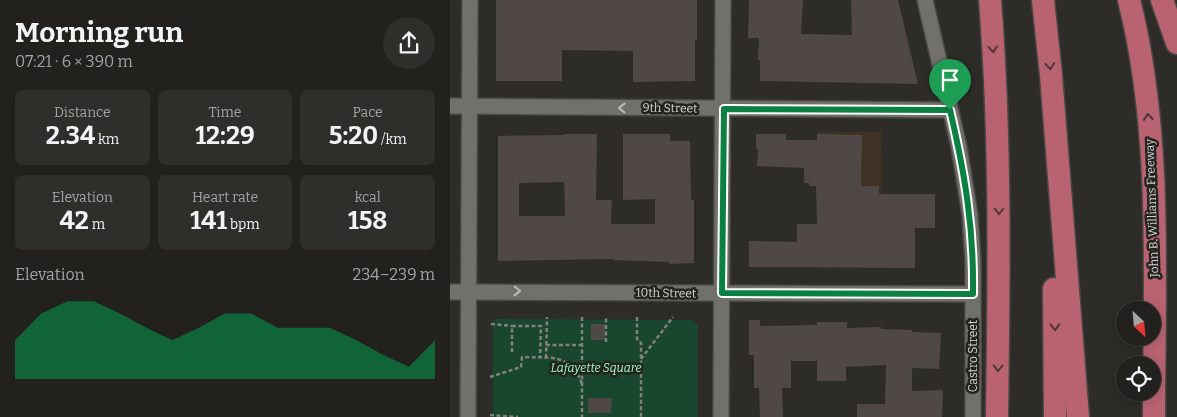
<!DOCTYPE html>
<html lang="en">
<head>
<meta charset="utf-8">
<style>
  body { margin:0; font-family:Bitter,serif; background:#2e2e2b; color:#f1f3f6; height:100vh; display:flex; flex-direction:column; font-size:19px; white-space:nowrap }
  * { box-sizing:border-box; margin:0 }
  p { font-size:16px; color:#a2a3a4 }
  .icon { flex:none; width:28px; height:28px; fill:none; stroke:currentColor; stroke-width:2; stroke-linecap:round; stroke-linejoin:round }
  .map { position:relative; flex:1; overflow:hidden }
  .side { display:flex; flex-direction:column; background:#22211e; width:450px }
  .side>* { flex:none }
  .needle { width:32px; rotate:154deg }
  .controls { position:absolute; left:666px; top:301px; display:grid; gap:10px }
  .controls a { display:grid; place-items:center; width:45px; height:45px; border-radius:50%; background:#22211e; box-shadow:0 2px 12px #0003,0 0 0 1px #3f3e3c; font-size:25px }
  .pin { position:absolute; display:grid; place-items:center; width:42px; height:42px; color:#fff; margin:-51px -21px; border-radius:50% 50% 50% 0; rotate:-45deg; box-shadow:0 0 5px #0007 }
  .pin .icon { rotate:45deg }
  .round { display:grid; place-items:center; flex:none; width:52px; height:52px; border-radius:26px; background:#2e2e2b }
  .summary { display:flex; align-items:center; justify-content:space-between; height:85px; padding:0 15px }
  h1 { font-size:28px; font-weight:700; line-height:38px }
  .metrics { display:grid; grid-template-columns:repeat(3,1fr); gap:8px; height:85px; padding:5px 15px }
  .metrics div { display:grid; align-content:center; border-radius:8px; background:#2e2e2b; text-align:center }
  .metrics b { font-size:25px; font-weight:700 }
  .metrics small { font-size:14px; font-weight:400 }
  .metrics p { font-size:14px }
  .chart { height:140px; padding:10px 15px }
  .chart p { display:flex; justify-content:space-between }
  .chart svg { width:100%; height:90px; margin-top:5px; fill:#0b8043; opacity:.7 }
  main { display:flex; flex:1; min-height:0 }
  .map>svg:first-child { display:block }
  .industrial { fill:#3f3124 }
  .green { fill:#18462e }
  .building { fill:#4f4847; fill-rule:evenodd }
  .lines { fill:none; stroke-linecap:round; stroke-linejoin:round }
  .minor-casing { stroke:#484742; stroke-width:18 }
  .highway-casing { stroke:#484742; stroke-width:25 }
  .path { stroke:#82817d; stroke-width:2.5; stroke-dasharray:4 2.5; stroke-linecap:butt }
  .minor { stroke:#72706a; stroke-width:15 }
  .highway { stroke:#b96372; stroke-width:22 }
  .oneway { stroke:#513637 }
  .oneway2 { stroke:#bdbcb8 }
  .route-casing { stroke:#fff; stroke-width:10 }
  .route { stroke:#0b8043; stroke-width:6 }
  .labels { text-anchor:middle; dominant-baseline:central; stroke-width:5; stroke-linejoin:round; paint-order:stroke }
  .street-label { font-size:12px; fill:#d6d5d2; stroke:#24231e }
  .park-label { font-size:12px; font-style:italic; fill:#9bfdc5; stroke:#24231e }
</style>
</head>
<body>
<main>
<section class="side">
<div class="summary"><div><h1>Morning run</h1><p>07:21 · 6 × 390 m</p></div><a class="round"><svg class="icon" aria-label="share" viewBox="0 0 24 24"><path d="M12 15V3M7 8l5-5 5 5M5 13v7h14v-7"/></svg></a></div>
<div class="metrics">
<div><p>Distance</p><b>2.34<small> km</small></b></div>
<div><p>Time</p><b>12:29</b></div>
<div><p>Pace</p><b>5:20<small> /km</small></b></div>
</div>
<div class="metrics">
<div><p>Elevation</p><b>42<small> m</small></b></div>
<div><p>Heart rate</p><b>141<small> bpm</small></b></div>
<div><p>kcal</p><b>158</b></div>
</div>
<div class="chart"><p><span>Elevation</span>234–239 m</p>
<svg viewBox="0 0 160 44" preserveAspectRatio="none"><path d="M0 44V25L10 12L20 6L30 6L40 12L50 19L60 25L70 19L80 12L90 12L100 19L110 19L120 19L130 25L140 32L150 38L160 25V44z"/></svg>
</div>
</section>
<div class="map">
<svg width="727" height="417" viewBox="0 0 727 417">
  <rect width="100%" height="100%" fill="#2e2c28"/>
  <!-- industrial -->
  <polygon class="industrial" points="367,132 431,132 432,200 366,199"/>
  <!-- green -->
  <polygon class="green" points="46,319 243,320 248,326 248,417 43,417 43,322"/>
  <!-- building -->
  <g class="building">
    <polygon points="46,0 247,0 247,40 245,40 245,81 183,82 183,51 112,50 112,81 46,81"/>
    <polygon points="299,0 353,0 351,34 402,35 401,0 448,0 468,84 310,81 310,60 308,60 309,38 298,38"/>
    <path d="M114 134H147L146 200H162L161 224H205V199L173 200V134H220V141H240L241 200H244V263L219 264V262L163 260V259L48 261V136L114 135ZM114 182 115 216H69V183Z"/>
    <polygon points="306,134 336,134 336,140 367,140 367,134 412,135 411,186 429,186 429,194 485,194 485,228 465,228 465,268 299,267 299,241 347,242 347,224 367,224 366,186 359,186 359,183 354,183 354,168 307,166 308,149 306,149"/>
    <polygon points="299,320 310,320 310,326 367,325 367,322 397,322 397,328 431,327 431,329 462,330 462,332 491,333 489,369 462,368 462,391 493,390 492,417 407,417 407,404 435,404 436,365 396,367 396,381 367,381 367,361 341,361 341,388 332,388 333,417 310,417 309,388 304,388 304,355 299,355"/>
    <rect x="141" y="324" width="14" height="16"/>
    <polygon points="138,398 162,398 161,413 138,413"/>
  </g>
  <g class="lines">
    <!-- minor casing -->
    <g class="minor-casing">
      <g id="minor">
        <polyline points="475,0 509,147 520,215 523,262 523,417"/>
        <polyline points="0,106 500,110"/>
        <polyline points="0,292 523,294"/>
        <polyline points="18,417 20,0"/>
        <polyline points="271,417 273,0"/>
      </g>
    </g>
    <!-- highway casing -->
    <g class="highway-casing">
      <g id="highway">
        <path d="M540 0C551 139 549 278 547 417"/>
        <polyline points="593,0 601,75 628,417"/>
        <path d="M679 0C713 135 704 279 704 417"/>
        <polyline points="712,0 727,43"/>
        <polyline points="604,289 605,417"/>
      </g>
    </g>
    <!-- path -->
    <g class="path">
      <polyline points="132,317 132,417"/>
      <polyline points="187,317 187,339 191,343 191,417"/>
      <polyline points="41,324 62,326"/>
      <polyline points="156,342 156,317"/>
      <polyline points="96,345 132,345"/>
      <polyline points="62,352 62,326 91,326 90,357"/>
      <polyline points="96,358 97,317"/>
      <polyline points="191,359 223,317"/>
      <path d="M40 377 71 367 72 357C100 358 121 353 132 384"/>
      <polyline points="40,415 68,417"/>
    </g>
    <!-- minor -->
    <use href="#minor" class="minor"/>
    <!-- highway -->
    <use href="#highway" class="highway"/>
  </g>
  <!-- one-way arrows -->
  <defs><path id="oneway-chevron" d="M-2-3.5L2.5 0L-2 3.5" fill="none" stroke-width="1.6" stroke-linecap="round" stroke-linejoin="round" transform="scale(1.25)"/></defs>
  <g class="oneway">
    <use href="#oneway-chevron" transform="translate(543 49) rotate(86)"/>
    <use href="#oneway-chevron" transform="translate(600 66) rotate(85)"/>
    <use href="#oneway-chevron" transform="translate(698 117) rotate(-96)"/>
    <use href="#oneway-chevron" transform="translate(549 211) rotate(90)"/>
    <use href="#oneway-chevron" transform="translate(605 327) rotate(89)"/>
    <use href="#oneway-chevron" transform="translate(548 368) rotate(91)"/>
  </g>
  <g class="oneway2">
    <use href="#oneway-chevron" transform="translate(172 108) rotate(-179)"/>
    <use href="#oneway-chevron" transform="translate(67 291) rotate(1)"/>
  </g>
  <g class="lines">
    <!-- route casing -->
    <g class="route-casing">
      <path id="route" d="M274 109 500 110C515 174 524 228 523 294L272 293Z"/>
    </g>
    <!-- route -->
    <use href="#route" class="route"/>
  </g>
  <g class="labels">
    <!-- street labels -->
    <g class="street-label">
      <text transform="translate(220 108) rotate(1)">9th Street</text>
      <text transform="translate(702 208) rotate(-92)">John B. Williams Freeway</text>
      <text transform="translate(216 293) rotate(1)">10th Street</text>
      <text transform="translate(523 356) rotate(-90)">Castro Street</text>
    </g>
    <!-- park labels -->
    <g class="park-label">
      <text x="146" y="368">Lafayette Square</text>
    </g>
  </g>
</svg>
<div class="controls">
<a><svg class="needle" viewBox="-14 -14 28 28"><path d="M0-13l5 13h-10z" fill="#e53935"/><path d="M0 13l5-13h-10z" fill="#a2a3a4"/></svg></a>
<a><svg class="icon" aria-label="locate" viewBox="0 0 24 24"><circle cx="12" cy="12" r="6"/><path d="M12 2v4M12 18v4M2 12h4M18 12h4"/></svg></a>
</div>
<div class="pin" style="left:500px;top:110px;background:#1e9e55"><svg class="icon" aria-label="arrive" viewBox="0 0 24 24"><path d="M6 21V4h12l-3 4 3 4H6"/></svg></div>
</div>
</main>
</body>
</html>
